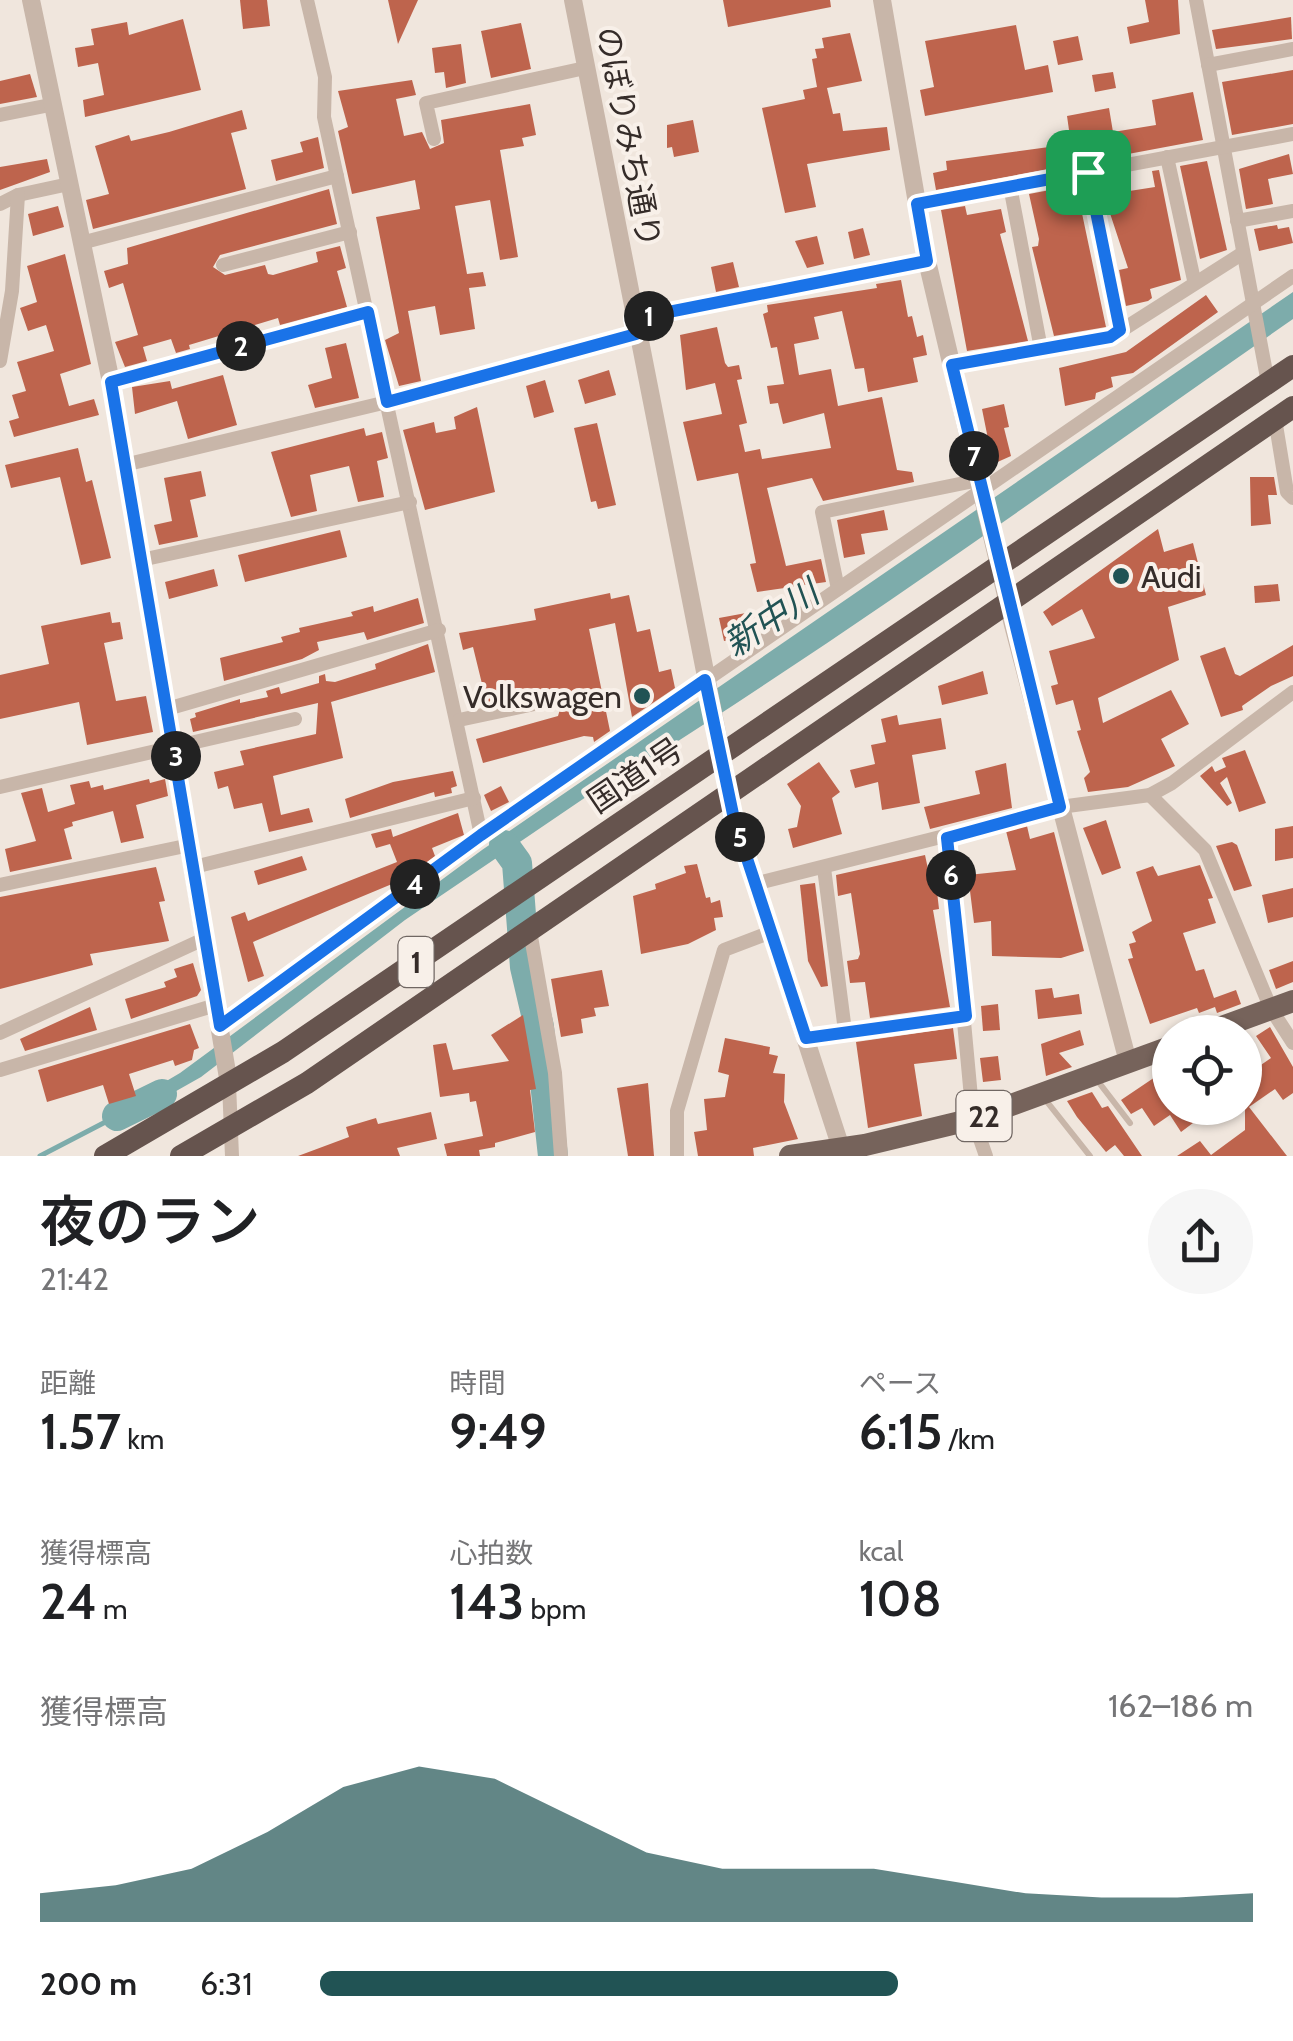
<!DOCTYPE html>
<html lang="ja">
<head>
<meta charset="utf-8">
<style>
  body { margin:0; font-family:Cabin,"Noto Sans JP",sans-serif; background:#f6f6f6; color:#202124; height:100vh; display:flex; flex-direction:column; font-size:38px; white-space:nowrap }
  * { box-sizing:border-box; margin:0 }
  p { font-size:32px; color:#757577 }
  .icon { flex:none; width:55px; height:55px; fill:none; stroke:currentColor; stroke-width:2; stroke-linecap:round; stroke-linejoin:round }
  .map { position:relative; height:1156px; overflow:hidden }
  .side { display:flex; flex-direction:column; background:#fff; flex:1 }
  .side>* { flex:none }
  .buttons { position:absolute; left:1152px; top:1015px; display:grid; gap:20px }
  .buttons a { display:grid; place-items:center; width:110px; height:110px; border-radius:50%; background:#fff; box-shadow:0 2px 8px #0004; font-size:50px }
  .pin { position:absolute; display:grid; place-items:center; width:85px; height:85px; color:#fff; margin:-42px; border-radius:20px; box-shadow:0 5px 15px #0006 }
  .km { position:absolute; width:50px; height:50px; margin:-25px; border-radius:50%; background:#222; color:#fff; font-size:28px; line-height:50px; text-align:center }
  .round { display:grid; place-items:center; flex:none; width:105px; height:105px; border-radius:52px; background:#f6f6f6 }
  .summary { display:flex; align-items:center; justify-content:space-between; height:170px; padding:0 40px }
  h1 { font-size:55px; font-weight:600; line-height:75px }
  .metrics { display:grid; grid-template-columns:repeat(3,1fr); gap:15px; height:170px; padding:10px 40px }
  .metrics div { display:grid; align-content:center }
  .metrics b { font-size:50px; font-weight:600 }
  .metrics small { font-size:28px; font-weight:400 }
  .metrics p { font-size:28px }
  .chart { height:280px; padding:20px 40px }
  .chart p { display:flex; justify-content:space-between }
  .chart svg { width:100%; height:180px; margin-top:10px; fill:#215354; opacity:.7 }
  ul { padding:0 40px; list-style:none; font-size:32px }
  li { display:grid; grid-template-columns:160px 120px 1fr; align-items:center; height:75px }
  li i { height:25px; border-radius:12px; background:#215354 }
  .map>svg:first-child { display:block }
  .water { fill:#7dacab }
  .lines { fill:none; stroke-linecap:round; stroke-linejoin:round }
  .stream { stroke:#7dacab; stroke-width:5 }
  .river { stroke:#7dacab; stroke-width:30 }
  .building { fill:#be644d }
  .service { stroke:#c8b6a9; stroke-width:6 }
  .minor { stroke:#c8b6a9; stroke-width:14 }
  .tertiary { stroke:#c8b6a9; stroke-width:18 }
  .primary { stroke:#76635b; stroke-width:22 }
  .trunk { stroke:#66544e; stroke-width:22 }
  .route-casing { stroke:#fff; stroke-width:20 }
  .route { stroke:#1a73e8; stroke-width:12 }
  .poi-dot { fill:#215354; stroke:#f8f0e9; stroke-width:4 }
  .labels { text-anchor:middle; dominant-baseline:central; stroke-width:8; stroke-linejoin:round; paint-order:stroke }
  .shield { fill:#f8f0e9; stroke:#706763; stroke-width:2.5 }
  .shield-label { font-size:30px; font-weight:bold; fill:#352c29 }
  .street-label { font-size:32px; fill:#352c29; stroke:#f8f0e9 }
  .poi-label { font-size:32px; fill:#352c29; stroke:#f8f0e9; text-anchor:start }
  .water-label { font-size:35px; font-style:italic; fill:#215354; stroke:#f8f0e9 }
</style>
</head>
<body>
<div class="map">
<svg width="1293" height="1156" viewBox="0 0 1293 1156">
  <rect width="100%" height="100%" fill="#f0e6dd"/>
  <!-- water -->
  <path class="water" d="M1293 292V319C1076 470 862 625 639 766L636 763 405 920 201 1077 132 1116 119 1109 180 1073 482 850Z"/>
  <g class="lines">
    <!-- stream -->
    <polyline class="stream" points="40,1156 117,1116"/>
    <!-- river -->
    <g class="river">
      <polyline points="504,845 517,863 525,967 539,1027 553,1156"/>
      <polyline points="117,1116 162,1094"/>
    </g>
  </g>
  <!-- building -->
  <g class="building">
    <polygon points="240,0 267,0 270,26 243,29"/>
    <polygon points="388,0 418,0 398,44"/>
    <polygon points="723,0 830,0 831,7 728,27"/>
    <polygon points="1145,0 1178,0 1180,34 1130,44 1127,27 1149,22"/>
    <polygon points="1291,17 1292,39 1216,49 1212,30"/>
    <polygon points="183,19 201,90 85,117 83,100 104,95 98,63 78,67 75,48 94,45 91,29 127,22 129,35"/>
    <polygon points="521,23 531,69 491,78 481,31"/>
    <polygon points="1016,25 1025,70 1048,65 1053,92 925,116 920,90 934,87 925,41"/>
    <polygon points="850,33 862,81 827,88 833,114 840,113 843,131 887,127 890,150 807,164 816,207 785,213 762,108 805,99 803,90 817,87 812,59 817,58 815,49 824,48 822,38"/>
    <polygon points="1078,36 1083,60 1058,65 1053,41"/>
    <polygon points="461,44 466,83 446,88 444,72 435,73 432,48"/>
    <polygon points="1293,70 1293,124 1232,135 1222,82"/>
    <polygon points="1113,72 1116,88 1095,92 1092,75"/>
    <polygon points="30,74 37,97 0,104 0,81"/>
    <polygon points="412,80 416,95 396,99 404,136 422,132 430,149 444,143 441,120 530,104 536,135 522,138 524,146 500,150 518,257 500,260 490,200 455,206 467,274 483,272 486,286 469,288 475,329 440,335 435,306 408,311 421,381 399,386 385,340 399,333 376,217 420,209 415,180 352,194 338,131 348,127 338,91"/>
    <polygon points="1193,92 1203,140 936,190 933,173 947,170 946,161 1071,144 1067,116 1109,108 1113,132 1156,125 1152,100"/>
    <polygon points="242,110 247,129 231,133 246,189 93,229 86,200 109,194 95,146 129,135 131,141 169,132"/>
    <polygon points="693,120 699,152 674,157 672,147 667,148 667,125"/>
    <polygon points="318,137 324,168 276,181 271,160 303,152 300,142"/>
    <polygon points="1289,154 1293,174 1268,179 1273,204 1246,209 1239,169"/>
    <polygon points="47,159 50,172 0,190 0,167"/>
    <polygon points="1207,161 1227,250 1200,259 1180,166"/>
    <polygon points="1159,170 1181,280 1150,289 1152,298 1148,301 1126,306 1119,270 1128,268 1104,195 1155,187 1152,171"/>
    <polygon points="1076,185 1106,327 1054,336 1032,247 1038,246 1039,239 1029,194"/>
    <polygon points="329,189 337,224 220,255 213,267 225,275 265,265 268,274 273,275 318,262 316,252 340,246 346,268 337,271 347,307 280,325 278,318 189,345 190,349 176,353 171,339 143,347 147,361 125,367 115,342 138,335 123,283 109,288 104,271 128,264 127,248"/>
    <polygon points="58,206 64,227 33,236 28,214"/>
    <polygon points="965,206 967,215 1001,209 1006,232 1000,234 1028,341 967,351 941,210"/>
    <polygon points="1277,225 1278,229 1289,227 1293,243 1259,251 1254,229"/>
    <polygon points="863,228 870,255 854,259 848,232"/>
    <polygon points="817,236 824,264 807,268 795,241"/>
    <polygon points="65,254 91,364 60,374 69,406 94,399 99,415 14,437 9,421 19,418 12,395 26,391 17,362 54,351 46,325 28,331 20,308 37,302 27,266"/>
    <polygon points="733,262 739,287 716,292 711,267"/>
    <polygon points="901,280 908,317 912,316 917,337 923,335 927,355 913,358 918,382 868,392 864,368 855,369 842,311 814,317 819,339 794,344 799,375 831,369 838,406 882,397 897,470 912,472 914,482 823,501 812,478 767,488 786,566 821,559 826,582 757,592 750,564 756,563 738,473 697,481 683,422 722,414 715,383 686,390 680,335 717,327 725,363 728,367 739,365 742,379 737,380 747,423 739,425 745,452 760,449 762,459 831,448 824,413 783,424 778,403 770,404 767,386 784,384 777,347 771,348 763,314 768,312 767,305 877,288 876,284"/>
    <polygon points="1206,295 1218,312 1133,373 1111,377 1113,387 1096,393 1095,399 1065,406 1059,368 1126,352"/>
    <polygon points="346,343 359,398 315,408 308,385 332,378 325,348"/>
    <polygon points="609,370 616,395 585,404 578,380"/>
    <polygon points="223,375 237,425 188,439 177,401 135,414 132,387 170,381 172,389"/>
    <polygon points="545,380 554,412 534,418 526,386"/>
    <polygon points="1004,404 1009,427 1004,428 1011,456 993,464 982,409"/>
    <polygon points="477,407 495,492 425,510 403,430 434,422 436,433 456,429 454,417"/>
    <polygon points="597,423 616,505 598,509 596,501 591,502 574,428"/>
    <polygon points="364,428 366,436 382,432 388,458 377,461 384,497 358,502 349,466 310,475 317,511 291,517 271,452"/>
    <polygon points="78,448 86,482 92,480 111,558 81,565 60,477 11,488 5,465"/>
    <polygon points="201,471 206,496 190,500 198,537 159,545 154,525 172,521 164,478"/>
    <polygon points="1250,477 1274,477 1277,495 1268,495 1271,524 1251,526"/>
    <polygon points="884,510 888,530 861,534 865,554 844,558 837,520"/>
    <polygon points="1158,529 1164,552 1193,543 1206,595 1168,607 1179,660 1098,698 1103,723 1171,690 1189,724 1161,739 1175,766 1128,787 1088,792 1084,778 1090,772 1077,731 1081,730 1073,700 1056,705 1051,686 1058,684 1049,651 1095,638 1082,609 1052,626 1043,612"/>
    <polygon points="340,530 347,557 245,582 238,555"/>
    <polygon points="214,569 218,586 169,599 165,582"/>
    <polygon points="1278,584 1280,601 1255,603 1254,586"/>
    <polygon points="610,593 611,599 629,595 637,632 650,629 659,672 671,669 675,688 632,717 615,623 589,629 610,731 594,742 593,737 584,736 483,763 476,739 558,716 563,699 551,690 468,707 466,696 484,692 473,647 463,650 459,633 536,620 534,609"/>
    <polygon points="418,598 424,623 367,640 364,632 317,642 319,650 302,659 224,681 220,658 283,642 281,637 300,632 299,628 353,616 351,612 373,606 374,612"/>
    <polygon points="110,612 112,623 120,622 123,639 104,643 116,701 146,696 153,732 87,745 79,702 0,719 0,675 49,664 41,626"/>
    <polygon points="746,613 750,636 724,641 719,618"/>
    <polygon points="428,644 435,672 331,702 343,758 273,776 281,815 309,808 313,822 269,832 262,803 234,809 228,786 218,789 214,772 244,765 240,751 316,734 318,703 193,732 190,719 196,717 195,713 240,699 240,703 268,697 266,691 279,687 281,694 319,683 319,676 325,674 326,681 335,682 376,669 375,664"/>
    <polygon points="1293,645 1293,676 1271,686 1242,706 1243,710 1221,717 1200,656 1225,647 1235,674 1240,676"/>
    <polygon points="983,671 988,694 942,705 938,686"/>
    <polygon points="897,715 899,725 941,718 946,749 912,755 920,803 882,810 878,782 855,788 850,770 875,764 871,745 886,742 881,719"/>
    <polygon points="1245,750 1266,803 1239,812 1227,777 1220,783 1232,803 1227,806 1200,776 1212,766 1215,772 1226,767 1222,758"/>
    <polygon points="819,762 840,792 832,798 842,834 793,848 788,829 797,827 801,806 787,784"/>
    <polygon points="1006,763 1012,808 930,829 924,807 980,794 975,771"/>
    <polygon points="453,771 457,786 451,788 452,793 435,797 434,792 350,818 345,799 393,782"/>
    <polygon points="149,779 150,783 165,779 168,796 136,805 144,838 121,843 113,811 72,822 73,826 64,829 72,859 10,872 5,849 36,841 21,793 42,788 48,812 75,804 70,785 89,781 91,788 103,785 104,790"/>
    <polygon points="501,786 509,802 491,811 484,795"/>
    <polygon points="458,813 464,835 432,848 435,856 404,879 253,942 264,976 248,982 231,917 245,912 248,921 397,862 390,844 376,848 371,834 391,829 393,837"/>
    <polygon points="1106,820 1121,868 1102,875 1083,828"/>
    <polygon points="1027,826 1030,839 1054,832 1084,951 1061,958 992,956 991,921 974,923 968,875 1016,870 1006,831"/>
    <polygon points="1293,826 1293,858 1275,861 1275,829"/>
    <polygon points="1232,842 1237,845 1252,886 1234,891 1216,846"/>
    <polygon points="925,855 931,883 936,883 939,909 933,910 950,1007 870,1018 865,982 850,983 847,961 858,959 860,954 851,893 838,896 836,875"/>
    <polygon points="302,856 307,870 258,885 254,871"/>
    <polygon points="697,864 706,898 710,897 711,903 720,900 723,917 714,918 716,930 688,944 641,954 633,896 656,889 655,884 686,873 684,866"/>
    <polygon points="1200,865 1213,898 1208,899 1216,923 1183,933 1196,971 1204,969 1214,998 1236,990 1241,1004 1217,1013 1215,1007 1199,1013 1197,1008 1150,1024 1128,959 1133,958 1129,944 1136,942 1132,932 1152,921 1136,872 1153,866 1158,876"/>
    <polygon points="156,867 165,901 159,902 169,941 90,954 93,965 0,989 0,897"/>
    <polygon points="815,883 828,986 821,987 808,961 800,885"/>
    <polygon points="1293,888 1293,917 1268,923 1262,895"/>
    <polygon points="1293,961 1293,982 1276,989 1269,970"/>
    <polygon points="193,963 201,990 197,996 131,1019 125,999 166,987 164,982 177,977 174,969"/>
    <polygon points="602,970 609,1006 594,1008 596,1016 581,1019 583,1033 561,1037 551,979"/>
    <polygon points="1052,988 1054,998 1079,994 1082,1014 1038,1019 1035,990"/>
    <polygon points="998,1004 1000,1030 983,1031 981,1006"/>
    <polygon points="90,1007 97,1030 25,1051 20,1039"/>
    <polygon points="523,1015 536,1089 530,1090 535,1132 495,1143 495,1147 479,1150 480,1156 447,1156 444,1144 483,1136 476,1101 470,1102 469,1093 440,1097 433,1045 446,1043 453,1070 509,1061 491,1035"/>
    <polygon points="190,1024 199,1048 194,1050 192,1060 175,1066 173,1060 129,1074 136,1096 109,1104 103,1085 47,1102 38,1070"/>
    <polygon points="1270,1027 1293,1067 1293,1093 1283,1100 1275,1089 1249,1107 1287,1156 1177,1156 1200,1141 1211,1155 1245,1130 1245,1076 1271,1058 1256,1036"/>
    <polygon points="953,1028 957,1059 914,1064 922,1116 868,1128 856,1042"/>
    <polygon points="1080,1030 1084,1045 1059,1053 1072,1067 1046,1076 1041,1044"/>
    <polygon points="725,1038 770,1047 769,1054 778,1056 773,1073 785,1074 784,1102 798,1139 753,1148 754,1156 698,1156 694,1132 707,1130 704,1099 725,1097 729,1075 718,1072"/>
    <polygon points="998,1056 1001,1080 983,1082 980,1058"/>
    <polygon points="1170,1067 1170,1108 1183,1108 1193,1123 1181,1132 1170,1115 1154,1126 1142,1108 1131,1114 1121,1100"/>
    <polygon points="648,1083 654,1156 628,1156 617,1088"/>
    <polygon points="1092,1092 1102,1108 1108,1106 1142,1156 1124,1156 1115,1145 1106,1152 1077,1117 1067,1101"/>
    <polygon points="431,1112 437,1139 397,1148 400,1156 298,1156 349,1137 346,1127 376,1118 378,1124"/>
  </g>
  <g class="lines">
    <!-- service -->
    <g class="service">
      <polyline points="1097,1080 1130,1123"/>
      <polyline points="1044,1098 1090,1156"/>
    </g>
    <!-- minor -->
    <g class="minor">
      <polyline points="307,0 325,77 324,117 481,835"/>
      <polyline points="1196,0 1268,383"/>
      <polyline points="1208,65 1293,49"/>
      <polyline points="0,115 50,105"/>
      <polyline points="434,139 426,103 585,68"/>
      <polyline points="1167,157 1194,280"/>
      <polyline points="1088,172 1120,330"/>
      <polyline points="1010,186 1041,349"/>
      <polyline points="0,204 18,195 69,184"/>
      <polyline points="917,204 1293,134"/>
      <polyline points="1237,221 1293,211"/>
      <polyline points="81,243 337,176"/>
      <polyline points="223,265 350,232"/>
      <polyline points="633,319 927,261"/>
      <polyline points="0,361 12,291 18,195"/>
      <polyline points="952,365 1111,337 1243,253"/>
      <polyline points="111,382 368,312"/>
      <polyline points="1275,419 1287,492 1293,498"/>
      <polyline points="124,465 387,402 636,335"/>
      <polyline points="141,560 410,502"/>
      <polyline points="838,589 822,512 979,480"/>
      <polyline points="167,709 439,630"/>
      <polyline points="459,720 553,700"/>
      <polyline points="0,787 295,719"/>
      <polyline points="1150,795 1205,850 1271,1009 1293,1043"/>
      <polyline points="947,838 973,1119 986,1156"/>
      <polyline points="194,867 474,798"/>
      <polyline points="824,868 845,1031"/>
      <polyline points="754,884 1060,807 1150,795 1172,783 1293,692"/>
      <polyline points="0,885 190,845"/>
      <polyline points="530,931 555,1073 561,1156"/>
      <polyline points="220,1027 481,835 1293,276"/>
      <polyline points="0,1033 206,938"/>
      <polyline points="806,1038 965,1016"/>
      <polyline points="0,1070 216,1005"/>
      <polyline points="229,1084 232,1156"/>
      <polyline points="677,1156 677,1111 724,950 771,932"/>
    </g>
    <!-- tertiary -->
    <g class="tertiary">
      <polyline points="31,0 111,382 229,1084"/>
      <polyline points="573,0 734,819 841,1148"/>
      <polyline points="882,0 927,261 1013,625 1128,1062"/>
    </g>
    <!-- primary -->
    <g class="primary">
      <polyline points="1208,1032 1293,1001"/>
      <polyline points="790,1156 865,1145 973,1119 1170,1047"/>
    </g>
    <!-- trunk -->
    <g class="trunk">
      <polyline points="105,1156 283,1052 1293,366"/>
      <polyline points="181,1156 307,1083 1293,407"/>
    </g>
  </g>
  <g class="lines">
    <!-- route casing -->
    <g class="route-casing">
      <polygon id="route" points="1088,172 1120,330 1110,337 952,365 1060,807 947,838 966,1016 806,1038 734,819 705,680 481,835 220,1026 111,382 368,312 387,402 636,334 633,319 927,261 917,204"/>
    </g>
    <!-- route -->
    <use href="#route" class="route"/>
  </g>
  <!-- markers -->
  <g class="poi-dot">
    <circle cx="1121" cy="576" r="10"/>
    <circle cx="642" cy="696" r="10"/>
  </g>
  <g class="labels">
    <!-- shield labels -->
    <g class="shield">
      <rect x="398.5" y="937" width="35" height="50" rx="8"/>
      <rect x="956.5" y="1091" width="55" height="50" rx="8"/>
    </g>
    <g class="shield-label">
      <text x="416" y="962">1</text>
      <text x="984" y="1116">22</text>
    </g>
    <!-- street labels -->
    <g class="street-label">
      <text transform="translate(629 137) rotate(79)">のぼりみち通り</text>
      <text transform="translate(635 775) rotate(-34)">国道1号</text>
    </g>
    <!-- poi labels -->
    <g class="poi-label">
      <text x="1141" y="576">Audi</text>
      <text x="622" y="696" text-anchor="end">Volkswagen</text>
    </g>
    <!-- water labels -->
    <g class="water-label">
      <text transform="translate(771 618) rotate(-34)">新中川</text>
    </g>
  </g>
</svg>
<div class="buttons">
<a><svg class="icon" aria-label="locate" viewBox="0 0 24 24"><circle cx="12" cy="12" r="6"/><path d="M12 2v4M12 18v4M2 12h4M18 12h4"/></svg></a>
</div>
<div class="pin" style="left:1088px;top:172px;background:#1e9e55"><svg class="icon" aria-label="arrive" viewBox="0 0 24 24"><path d="M6 21V4h12l-3 4 3 4H6"/></svg></div>
<b class="km" style="left:649px;top:316px">1</b>
<b class="km" style="left:241px;top:346px">2</b>
<b class="km" style="left:176px;top:756px">3</b>
<b class="km" style="left:415px;top:884px">4</b>
<b class="km" style="left:740px;top:837px">5</b>
<b class="km" style="left:951px;top:875px">6</b>
<b class="km" style="left:974px;top:456px">7</b>
</div>
<section class="side">
<div class="summary"><div><h1>夜のラン</h1><p>21:42</p></div><a class="round"><svg class="icon" aria-label="share" viewBox="0 0 24 24"><path d="M12 15V3M7 8l5-5 5 5M5 13v7h14v-7"/></svg></a></div>
<div class="metrics">
<div><p>距離</p><b>1.57<small> km</small></b></div>
<div><p>時間</p><b>9:49</b></div>
<div><p>ペース</p><b>6:15<small> /km</small></b></div>
</div>
<div class="metrics">
<div><p>獲得標高</p><b>24<small> m</small></b></div>
<div><p>心拍数</p><b>143<small> bpm</small></b></div>
<div><p>kcal</p><b>108</b></div>
</div>
<div class="chart"><p><span>獲得標高</span>162–186 m</p>
<svg viewBox="0 0 160 44" preserveAspectRatio="none"><path d="M0 44V37L10 35L20 31L30 22L40 11L50 6L60 9L70 18L80 27L90 31L100 31L110 31L120 34L130 37L140 38L150 38L160 37V44z"/></svg>
</div>
<ul>
<li><b>200 m</b>6:31<i style="width:62%"></i></li>
</ul>
</section>
</body>
</html>
